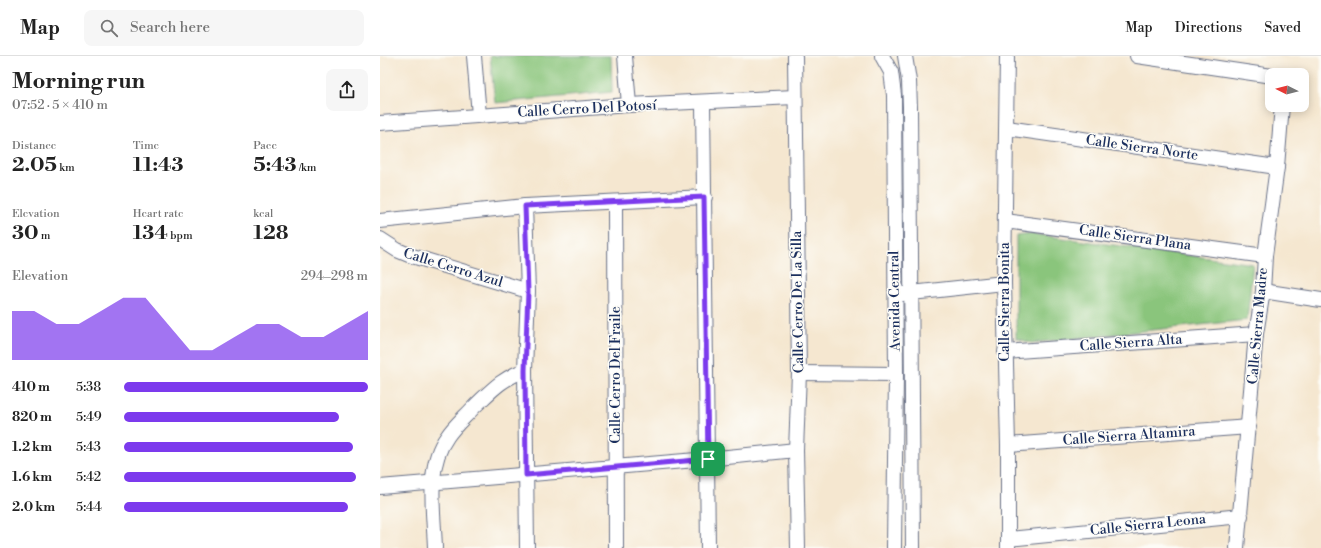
<!DOCTYPE html>
<html lang="en">
<head>
<meta charset="utf-8">
<style>
  body { margin:0; font-family:"Libre Bodoni",serif; background:#f6f6f6; color:#222; height:100vh; display:flex; flex-direction:column; font-size:15px; white-space:nowrap }
  * { box-sizing:border-box; margin:0 }
  p { font-size:13px; color:#767676 }
  .icon { flex:none; width:22px; height:22px; fill:none; stroke:currentColor; stroke-width:2; stroke-linecap:round; stroke-linejoin:round }
  .map { position:relative; flex:1; overflow:hidden }
  .panel { display:flex; flex-direction:column; background:#fff; width:380px }
  .panel>* { flex:none }
  .needle { width:26px; rotate:276deg }
  .tools { position:absolute; left:885px; top:12px; display:grid; gap:8px }
  .tools a { display:grid; place-items:center; width:44px; height:44px; border-radius:8px; background:#fff; box-shadow:0 2px 10px #0003; font-size:20px }
  .pin { position:absolute; display:grid; place-items:center; width:34px; height:34px; color:#fff; margin:-17px; border-radius:8px; box-shadow:0 2px 6px #0006 }
  .round { display:grid; place-items:center; flex:none; width:42px; height:42px; border-radius:8px; background:#f6f6f6 }
  .overview { display:flex; align-items:center; justify-content:space-between; height:68px; padding:0 12px }
  h1 { font-size:22px; font-weight:700; line-height:30px }
  .stats { display:grid; grid-template-columns:repeat(3,1fr); gap:6px; height:68px; padding:4px 12px }
  .stats div { display:grid; align-content:center }
  .stats b { font-size:20px; font-weight:700 }
  .stats small { font-size:11px; font-weight:400 }
  .stats p { font-size:11px }
  .chart { height:112px; padding:8px 12px }
  .chart p { display:flex; justify-content:space-between }
  .chart svg { width:100%; height:72px; margin-top:4px; fill:#7c3aed; opacity:.7 }
  ul { padding:0 12px; list-style:none; font-size:13px }
  li { display:grid; grid-template-columns:64px 48px 1fr; align-items:center; height:30px }
  li i { height:10px; border-radius:5px; background:#7c3aed }
  header { display:flex; align-items:center; gap:24px; box-sizing:border-box; height:56px; padding:0 20px; background:#fff; border-bottom:1px solid #e0e0e0 }
  header strong { font-size:19px }
  nav { display:flex; gap:22px; margin-inline-start:auto; font-size:14px }
  .search { width:280px; height:36px; background:#f6f6f6; display:flex; align-items:center; gap:10px; box-sizing:border-box; padding:0 14px; border-radius:8px; color:#767676; font-size:15px }
  main { display:flex; flex:1; min-height:0 }
  .map>svg:first-child { display:block }
  .green { fill:#8ac57b; stroke:#527a6c }
  .lines { fill:none; stroke-linecap:round; stroke-linejoin:round }
  .minor-casing { stroke:#676f86; stroke-width:16 }
  .minor { stroke:#fff; stroke-width:14 }
  .route-casing { stroke:#fff; stroke-width:8 }
  .route { stroke:#7c3aed; stroke-width:5 }
  .labels { text-anchor:middle; dominant-baseline:central; stroke-width:3; stroke-linejoin:round; paint-order:stroke }
  .street-label { font-size:14px; fill:#1b2f5e; stroke:#fdfcf7 }
</style>
</head>
<body>
<header>
<strong>Map</strong>
<div class="search"><svg class="icon" aria-label="search" viewBox="0 0 24 24"><circle cx="10" cy="10" r="6"/><path d="M15 15l6 6"/></svg>Search here</div>
<nav><a>Map</a><a>Directions</a><a>Saved</a></nav>
</header>
<main>
<section class="panel">
<div class="overview"><div><h1>Morning run</h1><p>07:52 · 5 × 410 m</p></div><a class="round"><svg class="icon" aria-label="share" viewBox="0 0 24 24"><path d="M12 15V3M7 8l5-5 5 5M5 13v7h14v-7"/></svg></a></div>
<div class="stats">
<div><p>Distance</p><b>2.05<small> km</small></b></div>
<div><p>Time</p><b>11:43</b></div>
<div><p>Pace</p><b>5:43<small> /km</small></b></div>
</div>
<div class="stats">
<div><p>Elevation</p><b>30<small> m</small></b></div>
<div><p>Heart rate</p><b>134<small> bpm</small></b></div>
<div><p>kcal</p><b>128</b></div>
</div>
<div class="chart"><p><span>Elevation</span>294–298 m</p>
<svg viewBox="0 0 160 44" preserveAspectRatio="none"><path d="M0 44V14L10 14L20 22L30 22L40 14L50 6L60 6L70 22L80 38L90 38L100 30L110 22L120 22L130 30L140 30L150 22L160 14V44z"/></svg>
</div>
<ul>
<li><b>410 m</b>5:38<i style="width:100%"></i></li>
<li><b>820 m</b>5:49<i style="width:88%"></i></li>
<li><b>1.2 km</b>5:43<i style="width:94%"></i></li>
<li><b>1.6 km</b>5:42<i style="width:95%"></i></li>
<li><b>2.0 km</b>5:44<i style="width:92%"></i></li>
</ul>
</section>
<div class="map">
<svg width="941" height="492" viewBox="0 0 941 492">
  <rect width="100%" height="100%" fill="#fdfcf7"/>
  <filter id="ink" filterUnits="userSpaceOnUse"><feTurbulence type="fractalNoise" baseFrequency=".025" numOctaves="2"/><feDisplacementMap in="SourceGraphic" scale="8" xChannelSelector="R" yChannelSelector="G"/><feConvolveMatrix kernelMatrix="1 2 1 2 8 2 1 2 1" color-interpolation-filters="sRGB"/></filter>
  <filter id="wash" filterUnits="userSpaceOnUse"><feTurbulence type="fractalNoise" baseFrequency=".012" numOctaves="4" result="noise"/><feDisplacementMap in="SourceGraphic" scale="16" xChannelSelector="R" yChannelSelector="G"/><feGaussianBlur stdDeviation="0.9" result="paint"/><feColorMatrix in="noise" values="0 0 0 0 0 0 0 0 0 0 0 0 0 0 0 0 0 1.4 0 .05"/><feComposite in="paint" operator="in"/></filter>
  <g filter="url(#wash)">
    <rect width="100%" height="100%" fill="#f5e7d0"/>
    <!-- green -->
    <g class="green">
      <polygon points="110,0 231,0 232,36 115,47"/>
      <polygon points="653,178 873,208 867,264 651,287 636,282 636,180"/>
    </g>
  </g>
  <g filter="url(#ink)">
    <g class="lines">
      <!-- minor casing -->
      <g class="minor-casing">
        <g id="minor">
          <polyline points="94,0 99,59"/>
          <polyline points="245,0 249,49"/>
          <polyline points="415,0 419,317 416,394 418,492"/>
          <polyline points="502,0 511,16 514,39 516,318 514,492"/>
          <polyline points="525,0 529,25 530,51 533,492"/>
          <polyline points="627,0 624,227 628,389 628,492"/>
          <polyline points="757,0 892,20"/>
          <polyline points="323,47 328,492"/>
          <polyline points="0,67 249,49 415,41"/>
          <polyline points="627,72 897,111"/>
          <polyline points="235,146 236,492"/>
          <polyline points="145,150 148,235 145,314 147,492"/>
          <polyline points="0,165 145,150 325,141"/>
          <polyline points="625,165 885,200"/>
          <polyline points="0,183 17,194 29,199 148,235"/>
          <polyline points="883,235 941,244"/>
          <polyline points="522,238 624,227"/>
          <polyline points="625,296 876,278"/>
          <polyline points="419,317 516,318"/>
          <polyline points="628,389 869,371"/>
          <polyline points="0,431 328,403 416,394"/>
          <polyline points="628,483 861,460"/>
          <path d="M55 492C54 457 45 411 67 381 74 370 85 361 94 351 113 333 120 324 145 314"/>
          <polyline points="857,492 876,278 883,235 885,200 897,111 902,49"/>
        </g>
      </g>
      <!-- minor -->
      <use href="#minor" class="minor"/>
    </g>
  </g>
  <g class="lines" filter="url(#ink)">
    <!-- route casing -->
    <g class="route-casing">
      <polygon id="route" points="324,141 328,403 146,419 145,314 148,236 145,150"/>
    </g>
    <!-- route -->
    <use href="#route" class="route"/>
  </g>
  <g class="labels">
    <!-- street labels -->
    <g class="street-label">
      <text transform="translate(207 53) rotate(-3)">Calle Cerro Del Potosí</text>
      <text transform="translate(762 92) rotate(8)">Calle Sierra Norte</text>
      <text transform="translate(755 182) rotate(8)">Calle Sierra Plana</text>
      <text transform="translate(73 212) rotate(17)">Calle Cerro Azul</text>
      <text transform="translate(515 245) rotate(-91)">Avenida Central</text>
      <text transform="translate(418 246) rotate(-91)">Calle Cerro De La Silla</text>
      <text transform="translate(625 246) rotate(-90)">Calle Sierra Bonita</text>
      <text transform="translate(878 270) rotate(-85)">Calle Sierra Madre</text>
      <text transform="translate(751 287) rotate(-4)">Calle Sierra Alta</text>
      <text transform="translate(236 319) rotate(-90)">Calle Cerro Del Fraile</text>
      <text transform="translate(749 380) rotate(-4)">Calle Sierra Altamira</text>
      <text transform="translate(768 469) rotate(-6)">Calle Sierra Leona</text>
    </g>
  </g>
</svg>
<div class="tools">
<a><svg class="needle" viewBox="-14 -14 28 28"><path d="M0-13l5 13h-10z" fill="#e53935"/><path d="M0 13l5-13h-10z" fill="#767676"/></svg></a>
</div>
<div class="pin" style="left:328px;top:403px;background:#1e9e55"><svg class="icon" aria-label="arrive" viewBox="0 0 24 24"><path d="M6 21V4h12l-3 4 3 4H6"/></svg></div>
</div>
</main>
</body>
</html>
